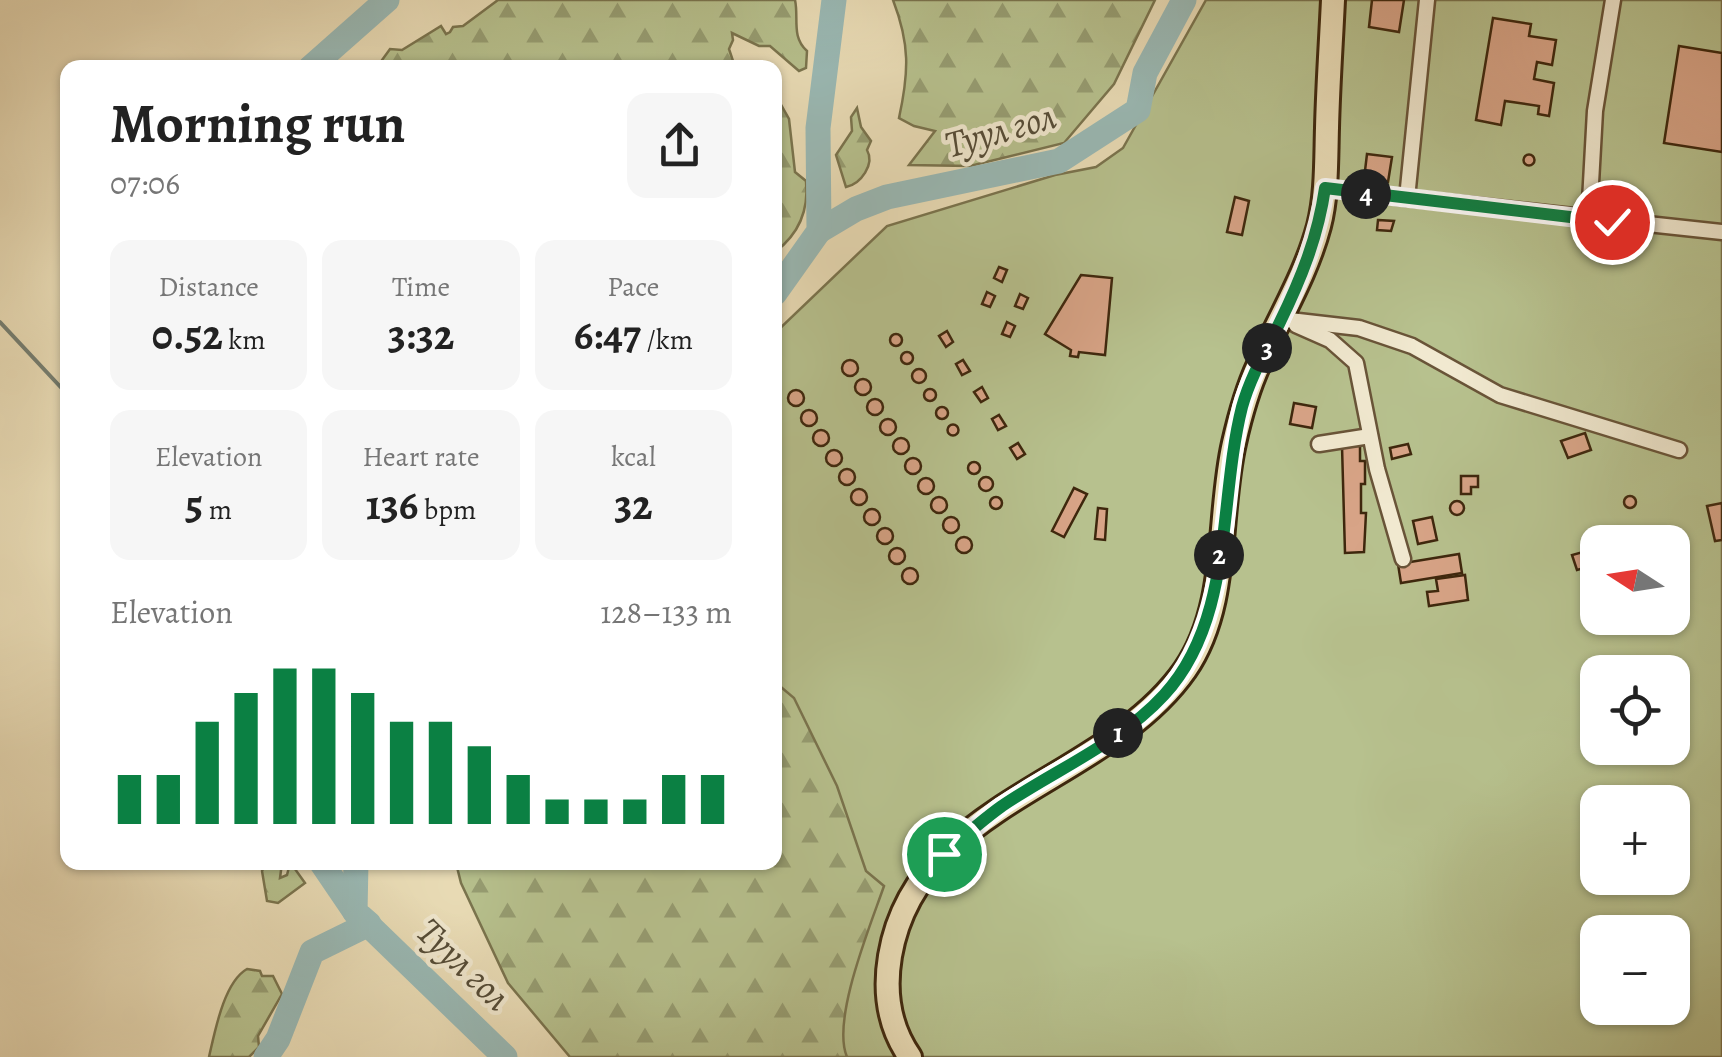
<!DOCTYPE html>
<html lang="en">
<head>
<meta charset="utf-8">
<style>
  body { margin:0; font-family:Alegreya,serif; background:#f6f6f6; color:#222; height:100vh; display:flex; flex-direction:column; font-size:38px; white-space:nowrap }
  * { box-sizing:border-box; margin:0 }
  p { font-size:32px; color:#767676 }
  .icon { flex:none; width:55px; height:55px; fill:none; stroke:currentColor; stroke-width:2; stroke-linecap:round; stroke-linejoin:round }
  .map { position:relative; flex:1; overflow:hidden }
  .drawer { position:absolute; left:60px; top:60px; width:722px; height:810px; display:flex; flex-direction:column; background:#fff; border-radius:20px; box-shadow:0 2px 8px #0004 }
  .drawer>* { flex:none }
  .needle { width:65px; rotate:282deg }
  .tools { position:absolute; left:1580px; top:525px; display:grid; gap:20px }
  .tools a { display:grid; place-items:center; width:110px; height:110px; border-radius:20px; background:#fff; box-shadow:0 2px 8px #0004; font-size:50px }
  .pin { position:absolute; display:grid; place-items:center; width:85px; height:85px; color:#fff; margin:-42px; border:5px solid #fff; border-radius:50%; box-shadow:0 2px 10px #0007 }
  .km { position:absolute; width:50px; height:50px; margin:-25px; border-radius:50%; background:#222; color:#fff; font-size:28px; line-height:50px; text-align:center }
  .round { display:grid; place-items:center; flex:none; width:105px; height:105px; border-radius:20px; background:#f6f6f6 }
  .headline { display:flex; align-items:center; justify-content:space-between; height:170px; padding:0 50px }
  h1 { font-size:55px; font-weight:700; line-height:75px }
  .figures { display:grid; grid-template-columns:repeat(3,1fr); gap:15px; height:170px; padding:10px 50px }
  .figures div { display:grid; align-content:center; border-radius:20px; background:#f6f6f6; text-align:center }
  .figures b { font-size:42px; font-weight:700 }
  .figures small { font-size:28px; font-weight:400 }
  .figures p { font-size:28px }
  .chart { height:280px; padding:20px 50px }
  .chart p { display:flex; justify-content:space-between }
  .chart svg { width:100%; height:180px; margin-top:10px; stroke:#0b8043; stroke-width:6 }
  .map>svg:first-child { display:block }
  .green { fill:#b7c18e; stroke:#7a744e; stroke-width:2.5; fill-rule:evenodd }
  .forest { fill:url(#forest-firs); stroke:#7a744e; stroke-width:2.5 }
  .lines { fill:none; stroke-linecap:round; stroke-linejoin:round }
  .stream { stroke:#757f72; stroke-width:4 }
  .river { stroke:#9abab6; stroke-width:25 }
  .building { fill:#d8a487; stroke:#3e270d; stroke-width:2.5 }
  .street-casing { stroke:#695438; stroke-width:19 }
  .primary-casing { stroke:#3e270d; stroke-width:28 }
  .street { stroke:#f1e9d0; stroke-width:14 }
  .primary { stroke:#eaddb7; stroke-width:22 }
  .route-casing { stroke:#fff; stroke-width:20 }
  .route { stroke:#0b8043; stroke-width:12 }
  .labels { text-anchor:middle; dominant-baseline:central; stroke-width:9; stroke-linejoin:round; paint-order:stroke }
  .water-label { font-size:38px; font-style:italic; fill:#554c37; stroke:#f1e9d0 }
</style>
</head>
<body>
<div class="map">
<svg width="1722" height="1057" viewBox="0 0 1722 1057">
  <defs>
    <pattern id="forest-firs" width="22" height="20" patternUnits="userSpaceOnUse" patternTransform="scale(2.5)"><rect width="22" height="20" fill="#b7c18e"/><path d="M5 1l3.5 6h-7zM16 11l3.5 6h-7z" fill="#969d72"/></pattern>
  </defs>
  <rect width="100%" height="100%" fill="#eaddb7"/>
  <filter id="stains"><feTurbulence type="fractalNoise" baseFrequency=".002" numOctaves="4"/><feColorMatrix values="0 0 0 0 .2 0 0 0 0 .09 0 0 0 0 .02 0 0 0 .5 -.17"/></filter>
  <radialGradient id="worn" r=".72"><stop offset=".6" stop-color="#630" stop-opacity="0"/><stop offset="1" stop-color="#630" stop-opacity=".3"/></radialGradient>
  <!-- green -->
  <path class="green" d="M1206 0H1722V1057H597L775 862V333L887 226 1055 175 1096 167 1123 148ZM1598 542H1672V618H1598ZM1598 672H1672V748H1598ZM1598 802H1672V878H1598ZM1598 932H1672V1008H1598Z"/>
  <!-- forest -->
  <g class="forest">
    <path d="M498 0H795C799 18 791 37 807 51L806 68 799 71 770 46H759L732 33 733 40 729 49 735 67H377L390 49 402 50 441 26 446 34 450 32 453 27 463 26Z"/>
    <path d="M893 0H1155L1114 84 1064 143 970 166 909 165 935 131 914 126 899 118C909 72 910 44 893 0Z"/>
    <path d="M775 94 789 119 795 172 806 181C809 211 799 234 775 252Z"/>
    <path d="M857 108 861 127 871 141 867 150C875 164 861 184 846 187L836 155 852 131 851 117Z"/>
    <path d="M775 682 794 698 837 786 866 871 884 886C871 924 831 1020 847 1057H570L508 983 461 883 456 863 775 862Z"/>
    <polygon points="266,863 282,863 280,878 287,875 289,867 295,869 305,883 278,903 267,901 262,871"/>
    <path d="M247 969 260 971 262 976H273L282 994 258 1036 259 1047 249 1057H209C215 1031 224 982 247 969Z"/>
  </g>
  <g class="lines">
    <!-- stream -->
    <polyline class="stream" points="0,322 68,395"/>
    <!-- river -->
    <g class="river">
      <polyline points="310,68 387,0"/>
      <polyline points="819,231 856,209 887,197 1059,161 1138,110 1145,73 1184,0"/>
      <polyline points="775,293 819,231 818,128 834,0"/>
      <polyline points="321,862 355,912 505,1057"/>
      <polyline points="355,912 356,862"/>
      <polyline points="266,1057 278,1039 312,952 369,924 361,917"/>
    </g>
  </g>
  <!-- building -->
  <g class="building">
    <polygon points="1372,0 1404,0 1399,32 1369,27"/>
    <polygon points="1493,18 1531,24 1529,36 1556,40 1552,65 1537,62 1534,79 1554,83 1549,116 1538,114 1539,106 1505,101 1501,125 1476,120"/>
    <polygon points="1679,46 1722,53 1722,152 1664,143"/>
    <polygon points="1367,154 1392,157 1388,182 1364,179"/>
    <circle cx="1529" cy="160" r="5.5"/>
    <polygon points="1235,197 1249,201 1242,235 1227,232"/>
    <polygon points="1378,220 1394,221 1391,231 1377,230"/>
    <polygon points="999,267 1007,270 1002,282 994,278"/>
    <polygon points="1081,275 1112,278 1105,355 1079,352 1078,357 1070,356 1071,350 1045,334"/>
    <polygon points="987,292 995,296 990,307 982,304"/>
    <polygon points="1020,294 1028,298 1023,309 1015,306"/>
    <polygon points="1007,322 1015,326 1010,337 1002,334"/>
    <polygon points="947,331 953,342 946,347 939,336"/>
    <circle cx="896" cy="340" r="6"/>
    <circle cx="907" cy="358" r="6"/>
    <polygon points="963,360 970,371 962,375 956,364"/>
    <circle cx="850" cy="368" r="8"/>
    <circle cx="919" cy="376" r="7"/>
    <circle cx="863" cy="387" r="8"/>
    <polygon points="982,387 988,398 981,402 974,392"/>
    <circle cx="930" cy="395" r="6"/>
    <circle cx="796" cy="398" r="8"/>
    <circle cx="875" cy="407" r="8"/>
    <polygon points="1294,403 1316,407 1312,428 1290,424"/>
    <circle cx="942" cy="413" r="6"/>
    <circle cx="809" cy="418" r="8"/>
    <polygon points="999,415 1006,426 998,430 992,419"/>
    <circle cx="888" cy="427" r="8"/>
    <circle cx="953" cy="430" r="5.5"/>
    <circle cx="821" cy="438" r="8"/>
    <polygon points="1585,433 1591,450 1568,458 1561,441"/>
    <circle cx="901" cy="446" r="8"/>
    <polygon points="1018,443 1025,454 1017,459 1010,448"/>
    <polygon points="1408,444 1411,454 1392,459 1390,448"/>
    <polygon points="1342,446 1360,446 1360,461 1365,461 1365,484 1361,484 1361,513 1366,513 1364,552 1345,553"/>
    <circle cx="834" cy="458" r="8"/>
    <circle cx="913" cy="466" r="8"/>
    <circle cx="974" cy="468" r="6"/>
    <circle cx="847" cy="477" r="8"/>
    <polygon points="1461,476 1478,476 1478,487 1471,487 1471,494 1461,494"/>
    <circle cx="986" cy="484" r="7"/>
    <circle cx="926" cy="486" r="8"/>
    <polygon points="1074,488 1087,494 1064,537 1052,531"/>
    <circle cx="859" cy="497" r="8"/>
    <circle cx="1630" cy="502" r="6"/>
    <circle cx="996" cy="503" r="6"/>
    <circle cx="939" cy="505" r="8"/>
    <circle cx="1457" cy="508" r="7"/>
    <polygon points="1722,503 1722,540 1715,541 1707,506"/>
    <polygon points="1098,508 1107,509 1105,540 1095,539"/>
    <circle cx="872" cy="517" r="8"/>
    <polygon points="1432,517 1437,540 1418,544 1413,521"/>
    <circle cx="951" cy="525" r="8"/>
    <circle cx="885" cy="536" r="8"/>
    <circle cx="964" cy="545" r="8"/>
    <circle cx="897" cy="556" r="8"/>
    <polygon points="1583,552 1588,567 1577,570 1572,555"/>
    <polygon points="1459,554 1462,573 1401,583 1398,564"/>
    <circle cx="910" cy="576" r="8"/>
    <polygon points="1465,575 1468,600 1429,606 1427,592 1438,591 1436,579"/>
  </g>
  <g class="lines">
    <!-- street casing -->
    <g class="street-casing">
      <g id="street">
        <polyline points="1325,188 1407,198 1427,0"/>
        <polyline points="1407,198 1722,232"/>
        <polyline points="1589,219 1595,111 1613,0"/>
        <polyline points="1281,319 1359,328 1412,346 1500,395 1679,450"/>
        <polyline points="1296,325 1330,340 1356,363 1377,469 1403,559"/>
        <polyline points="1319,444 1370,436"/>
      </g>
    </g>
    <!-- primary casing -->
    <g class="primary-casing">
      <path id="primary" d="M910 1057C889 1027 884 992 890 956 916 801 1105 784 1185 670 1230 605 1217 517 1234 443 1240 416 1247 390 1259 364 1279 318 1306 275 1319 226 1327 195 1326 160 1327 128 1328 85 1331 43 1333 0"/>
    </g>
    <!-- street -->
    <use href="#street" class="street"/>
    <!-- primary -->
    <use href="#primary" class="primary"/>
  </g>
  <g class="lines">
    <!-- route casing -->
    <g class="route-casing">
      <path id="route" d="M944 854C962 838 981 821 1002 806 1055 770 1120 743 1164 695 1234 619 1218 502 1242 407 1250 378 1266 350 1279 324 1301 279 1318 237 1325 188L1612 222"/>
    </g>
    <!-- route -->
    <use href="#route" class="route"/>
  </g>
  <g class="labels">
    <!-- water labels -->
    <g class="water-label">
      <text transform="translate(1000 130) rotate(-16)">Туул гол</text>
      <text transform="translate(464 964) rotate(44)">Туул гол</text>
    </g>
  </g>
  <rect width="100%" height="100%" filter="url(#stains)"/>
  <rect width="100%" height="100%" fill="url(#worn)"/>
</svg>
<div class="tools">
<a><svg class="needle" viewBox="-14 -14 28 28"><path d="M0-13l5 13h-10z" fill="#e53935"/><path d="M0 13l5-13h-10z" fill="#767676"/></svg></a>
<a><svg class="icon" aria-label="locate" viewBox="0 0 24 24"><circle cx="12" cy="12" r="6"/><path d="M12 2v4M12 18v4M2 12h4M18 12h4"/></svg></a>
<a>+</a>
<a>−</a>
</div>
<div class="pin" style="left:944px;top:854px;background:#1e9e55"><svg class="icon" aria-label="arrive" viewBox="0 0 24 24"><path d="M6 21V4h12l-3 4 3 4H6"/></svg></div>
<div class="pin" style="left:1612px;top:222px;background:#d93025"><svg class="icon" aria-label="check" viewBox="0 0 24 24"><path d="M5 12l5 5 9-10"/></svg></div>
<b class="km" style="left:1118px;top:733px">1</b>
<b class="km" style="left:1219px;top:555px">2</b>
<b class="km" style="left:1267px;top:348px">3</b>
<b class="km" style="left:1366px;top:194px">4</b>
<section class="drawer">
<div class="headline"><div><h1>Morning run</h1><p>07:06</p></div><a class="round"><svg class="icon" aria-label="share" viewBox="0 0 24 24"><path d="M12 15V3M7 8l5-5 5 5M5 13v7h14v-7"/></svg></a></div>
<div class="figures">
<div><p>Distance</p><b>0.52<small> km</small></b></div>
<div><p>Time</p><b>3:32</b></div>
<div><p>Pace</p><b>6:47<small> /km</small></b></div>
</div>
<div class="figures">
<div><p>Elevation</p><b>5<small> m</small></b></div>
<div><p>Heart rate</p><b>136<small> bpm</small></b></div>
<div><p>kcal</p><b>32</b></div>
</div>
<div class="chart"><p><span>Elevation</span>128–133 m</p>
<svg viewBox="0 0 160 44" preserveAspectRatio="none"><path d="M5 44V32M15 44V32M25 44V19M35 44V12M45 44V6M55 44V6M65 44V12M75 44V19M85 44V19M95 44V25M105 44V32M115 44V38M125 44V38M135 44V38M145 44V32M155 44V32"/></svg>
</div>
</section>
</div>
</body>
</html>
